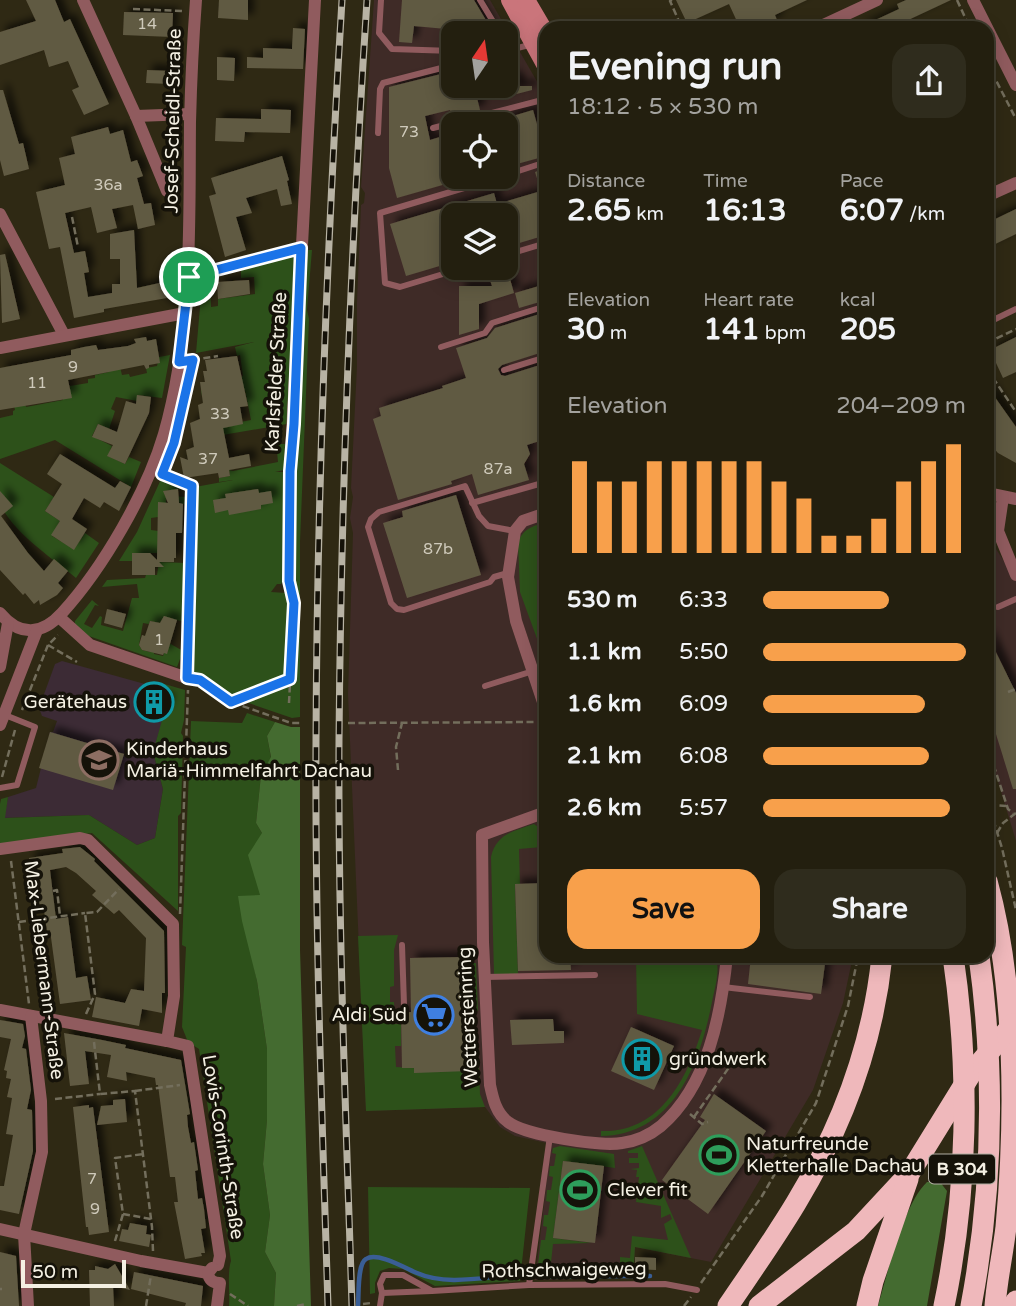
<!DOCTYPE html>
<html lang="en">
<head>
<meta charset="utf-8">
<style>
  body { margin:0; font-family:"Varela Round",sans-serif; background:#2f2c1d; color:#f1f3f6; height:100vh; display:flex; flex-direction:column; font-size:26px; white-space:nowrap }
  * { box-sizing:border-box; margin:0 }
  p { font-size:23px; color:#a3a29e }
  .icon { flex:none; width:38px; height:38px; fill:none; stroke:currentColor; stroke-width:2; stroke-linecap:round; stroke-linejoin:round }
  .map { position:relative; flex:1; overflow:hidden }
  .panel { position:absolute; left:539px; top:21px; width:455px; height:942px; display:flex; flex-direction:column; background:#231f0f; border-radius:21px; box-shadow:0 4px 18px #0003,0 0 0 2px #403d2f }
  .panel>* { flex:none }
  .needle { width:46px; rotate:13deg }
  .tools { position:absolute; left:441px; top:21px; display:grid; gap:14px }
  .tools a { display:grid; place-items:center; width:77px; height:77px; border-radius:14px; background:#231f0f; box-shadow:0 4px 18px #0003,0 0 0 2px #403d2f; font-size:35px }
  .scale { position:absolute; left:21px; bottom:18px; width:105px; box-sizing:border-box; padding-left:7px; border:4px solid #f4f0e3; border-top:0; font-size:19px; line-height:24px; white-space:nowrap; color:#f4f0e3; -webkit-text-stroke:5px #151209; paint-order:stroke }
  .pin { position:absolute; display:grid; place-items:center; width:60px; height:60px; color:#fff; margin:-30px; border:4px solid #fff; border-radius:50%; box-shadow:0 2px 7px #0007 }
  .round { display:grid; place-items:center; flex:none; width:74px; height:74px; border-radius:21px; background:#2f2c1d }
  .summary { display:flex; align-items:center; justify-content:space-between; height:119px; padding:0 28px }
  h1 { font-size:38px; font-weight:700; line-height:52px }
  .stats { display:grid; grid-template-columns:repeat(3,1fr); gap:10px; height:119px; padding:7px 28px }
  .stats div { display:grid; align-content:center }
  .stats b { font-size:30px; font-weight:700 }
  .stats small { font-size:19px; font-weight:400 }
  .stats p { font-size:19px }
  .chart { height:196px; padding:14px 28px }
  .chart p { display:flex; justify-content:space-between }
  .chart svg { width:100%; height:126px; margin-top:7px; stroke:#f8a04b; stroke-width:6 }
  .primary-button { display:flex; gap:14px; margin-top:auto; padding:14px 28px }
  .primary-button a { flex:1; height:80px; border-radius:21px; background:#f8a04b; color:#111; font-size:28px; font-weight:700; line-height:80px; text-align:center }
  .primary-button a+a { background:#2f2c1d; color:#f1f3f6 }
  ul { padding:0 28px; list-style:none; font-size:23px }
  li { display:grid; grid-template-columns:112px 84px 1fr; align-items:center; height:52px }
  li i { height:18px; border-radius:9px; background:#f8a04b }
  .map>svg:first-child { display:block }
  .commercial { fill:#3f2b27; fill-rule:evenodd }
  .education { fill:#3c2b35 }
  .green { fill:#2d511a }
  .forest { fill:#446b30 }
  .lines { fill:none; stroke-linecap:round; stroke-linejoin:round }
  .stream { stroke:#3a5e95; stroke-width:4.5 }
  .building { fill:#615a43; filter:url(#shadow) }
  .path { stroke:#736e5c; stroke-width:2.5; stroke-dasharray:7 3.5; stroke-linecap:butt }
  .lane { stroke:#905b5e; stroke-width:6 }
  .street { stroke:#905b5e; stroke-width:12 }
  .secondary { stroke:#ca757b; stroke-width:18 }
  .highway { stroke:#efb8bb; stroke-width:21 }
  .rail-casing { stroke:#b8b3a4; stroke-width:7 }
  .rail { stroke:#151209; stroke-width:4.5; stroke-dasharray:13; stroke-linecap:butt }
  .route-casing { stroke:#fff; stroke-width:14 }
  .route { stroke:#1a73e8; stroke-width:9 }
  .labels { text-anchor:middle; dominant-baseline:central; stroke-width:7; stroke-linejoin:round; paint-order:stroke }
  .number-label { font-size:16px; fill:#cfcabb }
  .shield { fill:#151209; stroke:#b1ada2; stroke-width:2 }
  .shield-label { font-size:18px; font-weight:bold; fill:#f4f0e3 }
  .street-label { font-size:19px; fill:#f4f0e3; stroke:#151209 }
  .poi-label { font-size:19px; fill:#f4f0e3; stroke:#151209; text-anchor:start }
</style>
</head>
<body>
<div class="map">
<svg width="1016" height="1306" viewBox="0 0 1016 1306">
  <defs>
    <filter id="shadow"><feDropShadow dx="6" dy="-6" stdDeviation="3.5" flood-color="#0009"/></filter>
  </defs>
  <rect width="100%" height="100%" fill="#2f2914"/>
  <!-- commercial -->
  <g class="commercial">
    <path d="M374 0H490L546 97V956H853L843 1003 813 1090 711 1262 635 1247 633 1278 535 1280 551 1144 515 1136 500 1127 485 1107 366 1111 348 694 353 533 350 518 353 497 351 488 357 366V302L361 205 364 203 365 193 361 187ZM453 33H506V86H453ZM453 124H506V177H453ZM453 215H506V268H453Z"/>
    <polygon points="987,535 1016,580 1016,841 987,745"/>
  </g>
  <!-- education -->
  <polygon class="education" points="62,661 163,689 158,710 165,713 153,752 163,789 155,838 137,845 89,815 4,818 8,797 36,788 50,732 53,732 57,721 42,716 39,708 55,664"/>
  <!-- green -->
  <g class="green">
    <polygon points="306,250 312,250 307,310 309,319 300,542 300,717 292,718 231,697 212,682 192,672 195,487 233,480 219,482 219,478 230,476 229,470 233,471 278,462 276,441 279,440 279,444 285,444 284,470 275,472 286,472 285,577 281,584 277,584 271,592 286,593 290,603 291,621 288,659 294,619 292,504"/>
    <polygon points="294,254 287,424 205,438 203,429 251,420 245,390 202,396 201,390 222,387 243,376 240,355 237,356 235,347 254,342 196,353 202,284 210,276 211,307 218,306 218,299 255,294 254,277 241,278 241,268"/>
    <polygon points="170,355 162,398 138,395 137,401 116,397 111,409 115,411 109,429 98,424 92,436 112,446 108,456 125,464 129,457 141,462 131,487 55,440 0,459 0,418 13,415 13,411 15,410 12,398 22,391 26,407 63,400 62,392 70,390 70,386 88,383 88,379 95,378 95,375 109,372 109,367 120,367 122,375 129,374 130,377 147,373 146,368 157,366 159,357"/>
    <path d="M0 463 54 497 45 511 60 521 52 536 74 549 85 533 99 543 76 578C55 560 7 529 0 501 0 490 0 475 0 463Z"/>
    <polygon points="162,477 188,488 164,491 165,496 188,497 188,506 166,497 166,503 158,503 158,517 151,518 151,530 166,532 158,553 133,553 132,561 119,561 137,532"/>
    <path d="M546 522V596L539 599 546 623 544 658 520 592 518 543C522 529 533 526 546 522Z"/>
    <polygon points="159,562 186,563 185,622 164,617 160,623 150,621 149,624 143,623 139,645 142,650 150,652 151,650 154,650 154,654 163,656 164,653 167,653 169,643 183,651 177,667 86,635 75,626 75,621 92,600 99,606 95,605 84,624 92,628 100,616 102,617 101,625 123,631 132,598 139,598 137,584 102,587 107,580 145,578 146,575 157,575"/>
    <polygon points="161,683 185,690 184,720 181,733 183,736 181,813 178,816 178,911 92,833 0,845 0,804 1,799 8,797 5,818 89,815 137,845 155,838 163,789 153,752 168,699 161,697 163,689 160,688"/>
    <path d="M247 713 275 722 267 736 271 758 261 775 256 823 262 833 261 896H239L257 981 267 1049V1120L263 1164 270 1215 265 1252 276 1273 274 1306H229C230 1292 227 1273 231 1261L199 1049 188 1042 182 1027 186 947 182 945 191 721 242 723Z"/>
    <path d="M534 824 545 832 546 856H543L542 847 519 849 520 884 515 885 518 974H494L491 857C496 834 514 831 534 824Z"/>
    <polygon points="398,935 394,950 394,986 390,987 390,1002 394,1002 395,1024 401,1024 401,1046 395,1046 396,1067 468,1071 468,1068 479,1068 480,1094 485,1107 366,1111 358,936"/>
    <path d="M636 956H715C721 969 715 987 712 1002 700 1063 674 1135 601 1136V1131C660 1133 687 1079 702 1030L637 1014Z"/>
    <polygon points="465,963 476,963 478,1011 466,1012"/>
    <polygon points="560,1146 614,1154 615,1168 563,1161 553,1238 592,1243 553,1244 550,1272 620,1271 620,1257 630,1258 632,1236 668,1240 664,1224 672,1219 670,1214 661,1218 661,1206 636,1202 639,1177 636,1177 637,1170 630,1169 639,1168 639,1163 629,1163 629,1158 638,1158 638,1153 628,1153 628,1151 642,1146 691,1258 635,1247 633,1278 543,1279 537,1273 541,1240 545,1240 547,1227 543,1226 544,1215 548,1215 550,1202 546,1201 547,1190 551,1190 553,1177 549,1176 550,1166 554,1166 556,1154 552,1153 553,1148"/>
    <polygon points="368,1187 530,1188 520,1281 435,1286 403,1269 389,1268 380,1271 375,1283 375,1293 370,1294"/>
  </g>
  <!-- forest -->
  <g class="forest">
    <polygon points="275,722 291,727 300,727 300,950 311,1306 274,1306 276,1273 265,1252 270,1215 263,1164 267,1120 267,1049 257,981 242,921 238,896 260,895 248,855 262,833 256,823 261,775 271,757 267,736"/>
    <path d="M927 1182H940L947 1191 927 1306H878C888 1272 903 1205 927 1182Z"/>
  </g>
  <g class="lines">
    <!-- stream -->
    <g class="stream">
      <polyline points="539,1276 650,1276"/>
      <path d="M358 1306C359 1295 357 1264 366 1259 377 1251 407 1269 417 1273 446 1286 484 1277 515 1275"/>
    </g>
  </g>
  <!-- building -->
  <g class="building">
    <polygon points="26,0 55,0 64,22 70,19 109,104 84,115 72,90 79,87 68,61 49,67 44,50 0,65 0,32 36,21"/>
    <polygon points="219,0 248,0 248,20 218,18"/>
    <polygon points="402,0 474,0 490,27 478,33 448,33 446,29 414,26 412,43 399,42"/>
    <polygon points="676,0 807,0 775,15 777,20 760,28 740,28 729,4 687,23"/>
    <polygon points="906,0 951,0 904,22 906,28 858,28 899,9 897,4"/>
    <polygon points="124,12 173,13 172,37 123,35"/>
    <polygon points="293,28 305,29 303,69 247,68 247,57 263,58 263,48 292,49"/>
    <polygon points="217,57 235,58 234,81 217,80"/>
    <polygon points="147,70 171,71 170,84 146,83"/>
    <polygon points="453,71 453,86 474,86 480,110 453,117 450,110 425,116 430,140 453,133 453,182 397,198 389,168 389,87"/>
    <polygon points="506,73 518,80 520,86 532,86 532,90 501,98 478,86 506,86"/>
    <polygon points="0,90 3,90 19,144 23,143 29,169 4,176 0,160"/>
    <polygon points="261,109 291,110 290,133 245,132 244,142 215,141 216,118 261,119"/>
    <polygon points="533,110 546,156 506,167 506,118"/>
    <polygon points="108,127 110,134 123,130 131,162 137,160 143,176 137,178 144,204 151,203 155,225 138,229 133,205 112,209 117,228 97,233 91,207 65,213 74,253 85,251 89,272 84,273 88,297 112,293 112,284 120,284 120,259 110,259 110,234 134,230 137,288 164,282 167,298 104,309 104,312 74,318 60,247 49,249 36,192 65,185 59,158 75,154 71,137"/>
    <polygon points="282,156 289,180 287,181 292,204 281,206 277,189 246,198 252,213 236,217 246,250 225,257 209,196 216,194 211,178"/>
    <polygon points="546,168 546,235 506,247 506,215 453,215 453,262 406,276 390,224 494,193 497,204 541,191 535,172"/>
    <polygon points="1016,209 1016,234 987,248 987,223"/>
    <polygon points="5,254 20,319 2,323 0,255"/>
    <polygon points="506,265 514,293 479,304 479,329 459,335 459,286 492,286 487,271 506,268"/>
    <polygon points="249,280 250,294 218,299 217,282"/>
    <polygon points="539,286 543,301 519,308 515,293"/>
    <polygon points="546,312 546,351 502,365 498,369 501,375 505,376 546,363 546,439 527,445 530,454 524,464 529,480 478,495 472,474 451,481 452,484 398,500 373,419 381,416 379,408 443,388 442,386 466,378 456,348 487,338 495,328"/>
    <polygon points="146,337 147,341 156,339 160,363 149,365 149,368 146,369 144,365 68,380 72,398 0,410 0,368 71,355 71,350 84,347 96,345 98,350 128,346 136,343 134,339"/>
    <polygon points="1016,337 1016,372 1003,378 990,350"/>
    <polygon points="237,356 248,406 240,407 243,424 223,428 229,458 249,454 251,466 229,470 230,476 219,478 218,473 184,478 180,457 188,460 186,450 194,447 190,423 200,419 198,405 203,403 200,382 205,382 203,371 207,371 205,360"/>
    <polygon points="987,386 1016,427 1016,463 998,453 987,441"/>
    <polygon points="137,395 151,397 149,413 125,464 107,456 113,445 92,437 98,424 117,432 126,401 136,404"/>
    <polygon points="60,454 115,488 120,481 131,487 119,511 104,502 100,508 84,498 72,519 87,529 74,550 51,535 60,521 45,511 62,484 47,474"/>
    <polygon points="178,489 179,503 183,504 182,533 176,533 176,558 174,558 174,562 159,562 164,567 155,567 155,575 132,575 132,553 150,553 157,560 158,502 168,503 163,491"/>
    <polygon points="258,489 259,493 271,491 273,503 261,505 261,509 229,515 228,510 215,513 213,500 226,498 225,494"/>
    <polygon points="0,491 13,506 1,516 28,553 44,571 54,559 68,571 58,583 63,588 57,595 40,605 39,600 34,604 25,593 23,595 0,570"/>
    <polygon points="456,495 481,575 407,598 383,523 403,517 402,511"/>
    <polygon points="107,609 126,614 122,628 104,623"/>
    <polygon points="164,616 177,620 167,654 164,653 163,655 142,650 139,645 142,635 145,636 150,621 160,623"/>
    <polygon points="987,634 1016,693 1016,789 1013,789 987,705"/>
    <polygon points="150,694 169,699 165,713 146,707"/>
    <polygon points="50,732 124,754 113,790 39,768"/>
    <polygon points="80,847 95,859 94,861 164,931 165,993 162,993 162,1013 142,1009 139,1026 92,1017 96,997 125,1003 131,989 144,991 146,938 119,910 114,914 92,895 96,891 76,873 66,867 50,870 56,919 68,917 76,978 87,976 91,1000 60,1004 50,930 47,931 43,904 32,905 29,858 63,853 62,849"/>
    <polygon points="546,883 546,956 570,956 571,970 518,971 515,884"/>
    <polygon points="751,956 826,956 821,994 748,984"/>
    <polygon points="465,957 468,1071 414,1073 414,1068 402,1068 401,1013 411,1012 410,958"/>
    <polygon points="553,1019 554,1031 564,1031 564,1043 512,1045 510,1020"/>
    <polygon points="0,1020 23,1024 25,1036 22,1048 26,1049 31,1090 27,1109 32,1110 33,1151 19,1214 0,1210 0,1186 4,1186 13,1135 6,1134 12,1098 7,1097 11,1079 6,1078 7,1071 4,1070 11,1039 0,1037"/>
    <polygon points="631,1027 674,1046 654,1090 611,1071"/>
    <polygon points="64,1033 102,1040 126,1045 125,1048 181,1060 190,1114 187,1115 188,1127 191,1143 194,1142 198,1170 195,1171 198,1199 202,1198 204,1209 206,1228 201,1229 205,1253 201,1253 202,1256 185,1259 174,1202 178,1202 175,1177 170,1177 158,1085 156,1085 155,1078 126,1072 127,1081 107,1077 111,1055 85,1051 89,1084 70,1086"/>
    <polygon points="714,1094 766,1131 708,1214 662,1180 705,1120 700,1117"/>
    <polygon points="125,1099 127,1122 97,1125 101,1106 113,1105 113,1100"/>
    <polygon points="89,1105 89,1108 93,1107 109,1232 89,1235 88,1227 86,1227 73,1107"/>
    <polygon points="563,1161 604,1166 595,1243 553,1238"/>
    <polygon points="130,1223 147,1226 146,1234 151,1235 149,1247 119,1241 122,1229 128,1230"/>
    <polygon points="0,1252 16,1256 19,1306 0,1306"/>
    <polygon points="635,1257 656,1258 656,1270 635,1269"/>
    <polygon points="115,1264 130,1290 113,1286 114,1306 90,1306 89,1270 95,1270 95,1266 108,1269"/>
    <polygon points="134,1272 203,1286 201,1306 185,1306 186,1303 131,1289"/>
  </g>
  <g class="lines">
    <!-- path -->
    <g class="path">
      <polyline points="672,0 670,1 682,28"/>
      <polyline points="957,0 970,28"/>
      <polyline points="133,9 182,11"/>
      <polyline points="987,63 1016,119"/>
      <polyline points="543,80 546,86"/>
      <polyline points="72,217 78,247"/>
      <polyline points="987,343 1016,329"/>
      <polyline points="193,360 218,356"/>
      <polyline points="987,369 1016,412"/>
      <polyline points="162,474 181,482"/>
      <polyline points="48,645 77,662"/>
      <polyline points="198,679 231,702 291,723 300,723"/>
      <polyline points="1008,692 1016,689"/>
      <polyline points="987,701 991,700"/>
      <polyline points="231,702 290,679"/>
      <polyline points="289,703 294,603 289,581 290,483"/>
      <polyline points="22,710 48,645 58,635"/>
      <polyline points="348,723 537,722"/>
      <polyline points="987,745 1008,809 1013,813"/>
      <polyline points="398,770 396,747 402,723"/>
      <polyline points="2,777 15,730"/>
      <polyline points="987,800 1002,848 1016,910"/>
      <polyline points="989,805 1006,806"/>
      <polyline points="997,833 1003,823 1016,813"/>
      <polyline points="11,861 29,1004"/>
      <polyline points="53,891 57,890 60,916"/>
      <polyline points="180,914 188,690"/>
      <polyline points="19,922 85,913"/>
      <polyline points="86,1014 95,994 85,913 97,912 119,889"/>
      <polyline points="94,1042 100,1094 135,1091 152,1227 153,1251"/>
      <polyline points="135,1091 180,1085"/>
      <polyline points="55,1099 100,1094"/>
      <polyline points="690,1114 702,1124 708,1122"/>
      <polyline points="694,1117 730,1066"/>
      <polyline points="123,1214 151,1219"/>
      <polyline points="115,1241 123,1214 115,1158 143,1154"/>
      <polyline points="701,1283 762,1196 816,1103 848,1006 858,956"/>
      <polyline points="0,1289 2,1289"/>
      <polyline points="230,1294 248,1306"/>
      <polyline points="363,1304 371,1303"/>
      <polyline points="146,1306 151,1275"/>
      <polyline points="297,1306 306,1304"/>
      <polyline points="684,1306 691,1297"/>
    </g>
    <!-- lane -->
    <g class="lane">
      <polyline points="381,0 379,33 392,49 453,51"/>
      <polyline points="480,0 500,33"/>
      <polyline points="505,33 522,25"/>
      <polyline points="506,51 533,44"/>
      <polyline points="433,128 546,99"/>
      <polyline points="378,133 380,89 383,83 453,65"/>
      <polyline points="506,175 546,162"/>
      <polyline points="506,255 546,243"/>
      <polyline points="463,268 400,287 385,283 380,213 501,177"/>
      <polyline points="987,323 1016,309"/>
      <polyline points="441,347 485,333 492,323 546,306"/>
      <polyline points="504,370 546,357"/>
      <polyline points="545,453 546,454"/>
      <polyline points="472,503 546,482"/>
      <polyline points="508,573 494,577 490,582 404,610 397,609 391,603 368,527 371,519 379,512 465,486 479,516 488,526 515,531"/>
      <polyline points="998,607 1016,599"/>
      <polyline points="485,686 546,667"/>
      <polyline points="0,788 17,785 35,727 5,715"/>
      <polyline points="402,945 404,1005"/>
      <polyline points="484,977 595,975"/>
      <polyline points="723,987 810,997"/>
      <polyline points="529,1285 550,1136"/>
      <polyline points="432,1291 382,1293 380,1284 384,1275 403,1275 432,1291 529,1285 665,1284 697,1290"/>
      <polyline points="380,1306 382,1293"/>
    </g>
    <!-- street -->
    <g class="street">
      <polyline points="83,0 136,116 167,191"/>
      <polyline points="973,0 1016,85"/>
      <polyline points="817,28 877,0"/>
      <polyline points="136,116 190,114"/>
      <polyline points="987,196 1016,183"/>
      <polyline points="0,214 64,335"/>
      <polyline points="189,277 301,248"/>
      <polyline points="0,348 185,313"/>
      <polyline points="290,471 315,0"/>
      <polyline points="987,493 1016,499"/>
      <polyline points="1003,497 998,531 1016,575"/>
      <polyline points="546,513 523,521 515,531 508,577 516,621 546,711"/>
      <path d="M0 613C20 637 42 635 62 613 103 568 147 492 164 434 193 332 189 226 190 122 191 82 193 40 196 0"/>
      <polyline points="59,617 90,645 187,678 192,486"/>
      <polyline points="0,667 8,623"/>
      <polyline points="0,725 37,630"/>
      <path d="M546 812 482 835 483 942 490 1085C493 1099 496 1113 508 1122 524 1135 602 1147 622 1143 637 1141 650 1135 661 1126 708 1085 721 1015 727 956"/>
      <polyline points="0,849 80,838 88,840 173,924 174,996 167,1041 188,1046 220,1256 218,1265"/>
      <polyline points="0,1010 167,1041"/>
      <polyline points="0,1229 141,1261 208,1273"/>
      <path d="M212 1268 208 1273C209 1280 213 1283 220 1283L217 1306"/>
      <polyline points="28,1306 24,1234 42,1152 41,1101 31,1016"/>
    </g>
    <!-- secondary -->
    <g class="secondary">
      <polyline points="510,0 546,66"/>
      <polyline points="526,0 546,34"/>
    </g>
    <!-- highway -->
    <g class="highway">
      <path d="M987 881C1016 986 1016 1118 1006 1227 1003 1253 997 1279 995 1306"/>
      <path d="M728 1306C751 1272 775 1238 796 1203 842 1127 873 1044 882 956"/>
      <polyline points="759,1306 856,1231 909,1174 972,1072 1013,1024"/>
      <polyline points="867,1306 873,1281 908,1179"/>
      <path d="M944 1306C968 1192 970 1071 953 956"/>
      <path d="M971 1306C993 1190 995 1072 979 956"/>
      <polyline points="1013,1306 1016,1301"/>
    </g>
    <!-- rail casing -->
    <g class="rail-casing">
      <g id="rail">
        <path d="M328 1306C322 1118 315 930 316 741 317 494 327 247 342 0"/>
        <path d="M352 1306C346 1118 338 930 339 741 341 494 351 247 367 0"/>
      </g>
    </g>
    <!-- rail -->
    <use href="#rail" class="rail"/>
  </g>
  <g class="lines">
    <!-- route casing -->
    <g class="route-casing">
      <polygon id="route" points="301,248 294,424 290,471 289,581 294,603 290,679 231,702 200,680 187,678 192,486 162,474 174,443 193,360 179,362 189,277"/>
    </g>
    <!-- route -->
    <use href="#route" class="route"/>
  </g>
  <!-- icons -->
  <defs>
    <g id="building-ring" transform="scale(2.0125)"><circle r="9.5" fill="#151209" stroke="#0f9aa8" stroke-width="1.5"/><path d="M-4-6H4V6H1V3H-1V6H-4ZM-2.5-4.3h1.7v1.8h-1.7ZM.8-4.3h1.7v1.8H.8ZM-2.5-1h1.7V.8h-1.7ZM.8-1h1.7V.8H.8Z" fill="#0f9aa8"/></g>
    <g id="school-ring" transform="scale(2.0125)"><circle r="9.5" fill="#151209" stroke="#8d6e63" stroke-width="1.5"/><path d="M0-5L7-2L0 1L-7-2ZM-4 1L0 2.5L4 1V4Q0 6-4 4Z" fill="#8d6e63"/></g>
    <g id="supermarket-ring" transform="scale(2.0125)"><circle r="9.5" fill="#151209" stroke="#3f7fe0" stroke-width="1.5"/><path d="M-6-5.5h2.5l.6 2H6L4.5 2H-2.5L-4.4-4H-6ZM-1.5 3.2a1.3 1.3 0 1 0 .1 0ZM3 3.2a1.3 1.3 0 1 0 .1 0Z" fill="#3f7fe0"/></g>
    <g id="stadium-ring" transform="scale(2.0125)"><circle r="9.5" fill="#151209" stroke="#2e9e5b" stroke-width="1.5"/><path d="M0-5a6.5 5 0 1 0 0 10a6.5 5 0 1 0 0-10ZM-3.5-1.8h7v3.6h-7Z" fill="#2e9e5b"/></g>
  </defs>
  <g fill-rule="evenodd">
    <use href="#building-ring" x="154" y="702"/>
    <use href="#school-ring" x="99" y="760"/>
    <use href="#supermarket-ring" x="434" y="1015"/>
    <use href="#building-ring" x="642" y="1059"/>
    <use href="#stadium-ring" x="719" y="1155"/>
    <use href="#stadium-ring" x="580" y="1190"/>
  </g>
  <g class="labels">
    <!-- number labels -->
    <g class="number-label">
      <text x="147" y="24">14</text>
      <text x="409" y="132">73</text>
      <text x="108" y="185">36a</text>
      <text x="73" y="367">9</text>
      <text x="37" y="383">11</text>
      <text x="220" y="414">33</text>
      <text x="208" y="459">37</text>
      <text x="498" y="469">87a</text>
      <text x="438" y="549">87b</text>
      <text x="159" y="640">1</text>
      <text x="92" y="1179">7</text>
      <text x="95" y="1209">9</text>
    </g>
    <!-- shield labels -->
    <rect class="shield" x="929" y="1154.5" width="66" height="29" rx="5"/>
    <g class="shield-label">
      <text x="962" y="1169">B 304</text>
    </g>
    <!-- street labels -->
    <g class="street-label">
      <text transform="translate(173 121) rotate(-89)">Josef-Scheidl-Straße</text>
      <text transform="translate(276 372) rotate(-87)">Karlsfelder Straße</text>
      <text transform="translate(44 970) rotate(83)">Max-Liebermann-Straße</text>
      <text transform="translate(468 1017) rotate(-93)">Wettersteinring</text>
      <text transform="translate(223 1147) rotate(81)">Lovis-Corinth-Straße</text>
      <text transform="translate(564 1270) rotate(-1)">Rothschwaigeweg</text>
    </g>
    <!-- poi labels -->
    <g class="poi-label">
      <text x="127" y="702" text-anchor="end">Gerätehaus</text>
      <text x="126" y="749">Kinderhaus<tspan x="126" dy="22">Mariä-Himmelfahrt Dachau</tspan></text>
      <text x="407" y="1015" text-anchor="end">Aldi Süd</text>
      <text x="669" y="1059">gründwerk</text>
      <text x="746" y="1144">Naturfreunde<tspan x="746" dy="22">Kletterhalle Dachau</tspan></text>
      <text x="607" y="1190">Clever fit</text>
    </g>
  </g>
</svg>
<div class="tools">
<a><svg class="needle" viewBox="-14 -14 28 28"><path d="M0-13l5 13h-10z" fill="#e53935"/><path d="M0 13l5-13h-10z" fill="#a3a29e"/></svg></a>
<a><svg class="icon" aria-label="locate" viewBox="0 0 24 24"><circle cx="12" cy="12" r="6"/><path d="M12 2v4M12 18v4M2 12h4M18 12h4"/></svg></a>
<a><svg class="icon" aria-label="layers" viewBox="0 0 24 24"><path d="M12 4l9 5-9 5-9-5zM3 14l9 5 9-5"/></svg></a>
</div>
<div class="scale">50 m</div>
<div class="pin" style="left:189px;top:277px;background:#1e9e55"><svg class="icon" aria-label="arrive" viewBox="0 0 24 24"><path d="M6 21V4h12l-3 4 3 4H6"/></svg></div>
<section class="panel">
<div class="summary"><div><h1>Evening run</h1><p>18:12 · 5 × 530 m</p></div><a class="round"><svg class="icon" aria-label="share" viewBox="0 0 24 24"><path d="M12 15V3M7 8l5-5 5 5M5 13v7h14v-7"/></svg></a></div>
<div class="stats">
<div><p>Distance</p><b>2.65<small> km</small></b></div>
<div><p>Time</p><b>16:13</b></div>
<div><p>Pace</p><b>6:07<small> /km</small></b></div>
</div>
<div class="stats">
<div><p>Elevation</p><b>30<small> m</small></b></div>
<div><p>Heart rate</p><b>141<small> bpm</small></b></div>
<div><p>kcal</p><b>205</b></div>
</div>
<div class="chart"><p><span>Elevation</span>204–209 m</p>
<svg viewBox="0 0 160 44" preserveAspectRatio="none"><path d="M5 44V12M15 44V19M25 44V19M35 44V12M45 44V12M55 44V12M65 44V12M75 44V12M85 44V19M95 44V25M105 44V38M115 44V38M125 44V32M135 44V19M145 44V12M155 44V6"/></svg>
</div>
<ul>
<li><b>530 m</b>6:33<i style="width:62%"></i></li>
<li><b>1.1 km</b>5:50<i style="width:100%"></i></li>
<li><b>1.6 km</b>6:09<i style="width:80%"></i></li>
<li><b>2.1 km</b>6:08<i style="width:82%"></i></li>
<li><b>2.6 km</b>5:57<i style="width:92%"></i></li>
</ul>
<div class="primary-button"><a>Save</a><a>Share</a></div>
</section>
</div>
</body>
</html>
